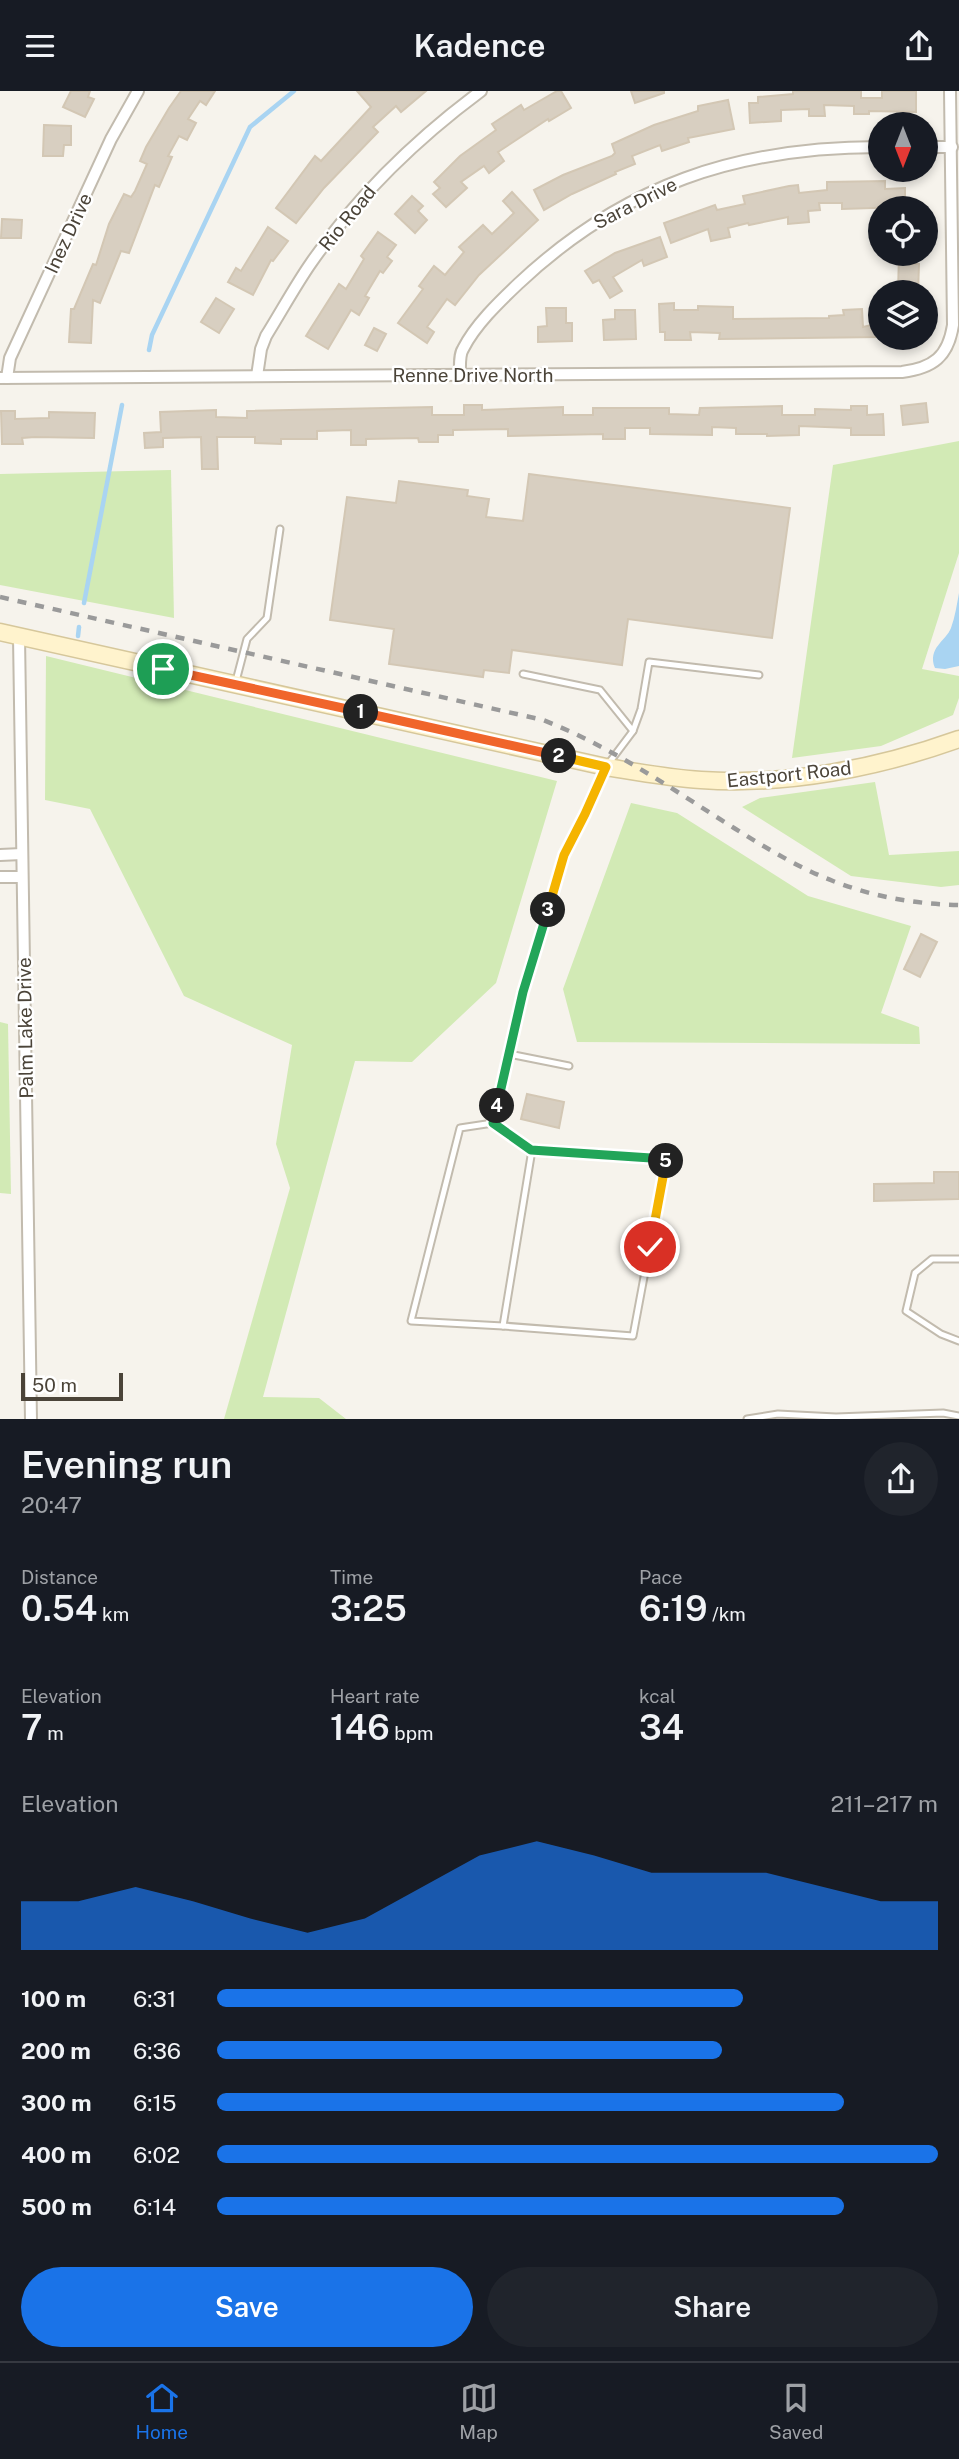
<!DOCTYPE html>
<html lang="en">
<head>
<meta charset="utf-8">
<style>
  body { margin:0; font-family:"Public Sans",sans-serif; background:#20242c; color:#f1f3f6; height:100vh; display:flex; flex-direction:column; font-size:26px; white-space:nowrap }
  * { box-sizing:border-box; margin:0 }
  p { font-size:23px; color:#9ea1a6 }
  .icon { flex:none; width:38px; height:38px; fill:none; stroke:currentColor; stroke-width:2; stroke-linecap:round; stroke-linejoin:round }
  .map { position:relative; height:1328px; overflow:hidden }
  .sheet { display:flex; flex-direction:column; background:#171b24; flex:1 }
  .sheet>* { flex:none }
  .needle { width:46px; rotate:180deg }
  .fabs { position:absolute; left:868px; top:21px; display:grid; gap:14px }
  .fabs a { display:grid; place-items:center; width:70px; height:70px; border-radius:50%; background:#171b24; box-shadow:0 4px 10px #0003; font-size:35px }
  .scale { position:absolute; left:21px; bottom:18px; width:102px; box-sizing:border-box; padding-left:7px; border:4px solid #4b4439; border-top:0; font-size:19px; line-height:24px; white-space:nowrap; color:#4b4439; -webkit-text-stroke:5px #fff; paint-order:stroke }
  .pin { position:absolute; display:grid; place-items:center; width:60px; height:60px; color:#fff; margin:-30px; border:4px solid #fff; border-radius:50%; box-shadow:0 2px 7px #0007 }
  .km { position:absolute; width:35px; height:35px; margin:-18px; border-radius:50%; background:#222; color:#fff; font-size:19px; line-height:35px; text-align:center }
  .round { display:grid; place-items:center; flex:none; width:74px; height:74px; border-radius:37px; background:#20242c }
  .headline { display:flex; align-items:center; justify-content:space-between; height:119px; padding:0 21px }
  h1 { font-size:38px; font-weight:600; line-height:52px }
  .figures { display:grid; grid-template-columns:repeat(3,1fr); gap:10px; height:119px; padding:7px 21px }
  .figures div { display:grid; align-content:center }
  .figures b { font-size:35px; font-weight:600 }
  .figures small { font-size:19px; font-weight:400 }
  .figures p { font-size:19px }
  .chart { height:196px; padding:14px 21px }
  .chart p { display:flex; justify-content:space-between }
  .chart svg { width:100%; height:126px; margin-top:7px; fill:#1a73e8; opacity:.7 }
  .action { display:flex; gap:14px; margin-top:auto; padding:14px 21px }
  .action a { flex:1; height:80px; border-radius:42px; background:#1a73e8; color:#fff; font-size:28px; font-weight:600; line-height:80px; text-align:center }
  .action a+a { background:#20242c; color:#f1f3f6 }
  ul { padding:0 21px; list-style:none; font-size:23px }
  li { display:grid; grid-template-columns:112px 84px 1fr; align-items:center; height:52px }
  li i { height:18px; border-radius:9px; background:#1a73e8 }
  header { display:flex; justify-content:space-between; align-items:center; height:91px; padding:0 21px; background:#171b24; font-size:32px; font-weight:600 }
  .dock { display:flex; justify-content:space-around; align-items:center; height:98px; border-top:2px solid #363941; background:#171b24; font-size:19px; color:#9ea1a6 }
  .dock a { display:grid; justify-items:center; gap:4px }
  .dock .on { color:#1a73e8 }
  .map>svg:first-child { display:block }
  .green { fill:#d2eab5 }
  .water { fill:#a9d4f2 }
  .lines { fill:none; stroke-linecap:round; stroke-linejoin:round }
  .stream { stroke:#a9d4f2; stroke-width:4.5 }
  .building { fill:#d8cfc1; stroke:#d3c7b4; stroke-width:2 }
  .lane-casing { stroke:#c2bbae; stroke-width:9 }
  .street-casing { stroke:#c2bbae; stroke-width:14 }
  .secondary-casing { stroke:#d6c79b; stroke-width:19 }
  .lane { stroke:#fff; stroke-width:5 }
  .street { stroke:#fff; stroke-width:10 }
  .secondary { stroke:#fff3cd; stroke-width:16 }
  .rail { stroke:#9a9a9a; stroke-width:4.5; stroke-dasharray:9 9; stroke-linecap:butt }
  .split-1-casing { stroke:#fff; stroke-width:14 }
  .split-2-casing { stroke:#fff; stroke-width:14 }
  .split-3-casing { stroke:#fff; stroke-width:14 }
  .split-4-casing { stroke:#fff; stroke-width:14 }
  .split-5-casing { stroke:#fff; stroke-width:14 }
  .split-6-casing { stroke:#fff; stroke-width:14 }
  .split-1 { stroke:#f0652b; stroke-width:9 }
  .split-2 { stroke:#f0652b; stroke-width:9 }
  .split-3 { stroke:#f5b400; stroke-width:9 }
  .split-4 { stroke:#22a559; stroke-width:9 }
  .split-5 { stroke:#22a559; stroke-width:9 }
  .split-6 { stroke:#f5b400; stroke-width:9 }
  .labels { text-anchor:middle; dominant-baseline:central; stroke-width:5; stroke-linejoin:round; paint-order:stroke }
  .street-label { font-size:19px; fill:#4b4439; stroke:#fff }
</style>
</head>
<body>
<header><svg class="icon" aria-label="menu" viewBox="0 0 24 24"><path d="M4 6h16M4 12h16M4 18h16"/></svg>Kadence<svg class="icon" aria-label="share" viewBox="0 0 24 24"><path d="M12 15V3M7 8l5-5 5 5M5 13v7h14v-7"/></svg></header>
<div class="map">
<svg width="959" height="1329" viewBox="0 0 959 1329">
  <rect width="100%" height="100%" fill="#f6f3ec"/>
  <!-- green -->
  <g class="green">
    <polygon points="959,350 959,462 922,578 959,585 959,607 953,624 881,655 792,667 833,374"/>
    <polygon points="171,379 174,527 0,494 0,383"/>
    <polygon points="46,565 557,690 496,892 412,971 355,970 263,1306 319,1307 346,1328 224,1328 290,1097 276,1053 292,954 184,905 90,718 45,709"/>
    <polygon points="875,691 889,764 959,760 959,794 941,796 851,785 742,716 760,707"/>
    <polygon points="631,712 677,722 808,805 911,835 881,922 919,936 920,953 577,951 563,898"/>
    <polygon points="0,931 8,933 11,1103 0,1102"/>
  </g>
  <!-- water -->
  <path class="water" d="M959 502V575L945 578 935 577C927 557 946 550 951 537 955 526 957 513 959 502Z"/>
  <g class="lines">
    <!-- stream -->
    <g class="stream">
      <polyline points="149,259 152,244 250,36 294,0"/>
      <polyline points="84,512 122,314"/>
      <polyline points="78,545 79,536"/>
    </g>
  </g>
  <!-- building -->
  <g class="building">
    <polygon points="71,0 90,0 88,6 94,8 85,26 63,16"/>
    <polygon points="181,0 215,0 206,14 200,10 188,28 196,32 187,49 179,45 168,65 172,66 159,96 155,94 129,162 121,160 100,212 93,209 91,252 69,251 71,218 74,218 93,173 96,174 109,133 124,103 131,106 135,100 147,73 140,70 146,56 169,17"/>
    <polygon points="357,0 426,0 401,21 396,15 373,36 378,41 324,97 296,132 276,117 315,65 321,70 371,16"/>
    <polygon points="557,0 561,0 571,17 549,30 548,28 498,61 504,70 489,82 484,75 461,91 467,97 446,116 433,103 440,97 434,91 460,65 496,39 492,33 521,14 524,19"/>
    <polygon points="631,0 664,0 664,2 635,12"/>
    <polygon points="793,0 861,0 861,7 882,7 882,0 916,0 916,21 869,20 869,23 854,23 854,15 824,14 825,25 809,25 809,18 781,19 781,30 750,32 749,12 758,12 758,6 793,3"/>
    <polygon points="728,9 734,38 688,47 689,51 662,60 660,54 632,65 635,73 615,81 616,83 572,103 544,119 534,99 563,84 612,65 615,62 612,53 621,49 654,34 698,20 698,15"/>
    <polygon points="44,34 71,35 71,54 64,54 63,65 43,65"/>
    <polygon points="885,90 885,98 905,97 905,116 842,118 842,112 819,112 820,119 808,120 809,131 788,133 788,126 749,134 748,132 728,137 730,146 711,150 708,138 671,152 664,132 715,114 717,119 745,113 743,105 789,95 798,94 799,102 827,99 827,91"/>
    <polygon points="512,101 538,129 479,184 455,214 447,208 427,236 434,241 427,252 398,232 423,198 419,195 434,175 445,184 464,161 459,156 483,134 492,143 514,122 503,110"/>
    <polygon points="412,105 423,115 418,120 427,129 415,142 395,123"/>
    <polygon points="2,128 22,129 21,147 1,147"/>
    <polygon points="268,136 288,150 273,170 271,169 253,204 228,191 236,177 241,180"/>
    <polygon points="378,141 396,154 387,166 392,170 383,182 380,180 365,205 369,207 359,224 351,219 328,258 306,245 339,193 346,198 364,168 361,165"/>
    <polygon points="660,146 667,166 644,175 642,169 613,186 622,200 610,207 599,189 593,192 585,180 615,162"/>
    <polygon points="899,163 911,163 911,173 919,173 918,201 898,201"/>
    <polygon points="216,207 234,218 219,242 201,231"/>
    <polygon points="674,212 674,219 698,219 698,215 733,216 733,228 829,227 829,225 844,224 843,219 862,218 863,236 880,232 880,246 719,248 720,242 690,241 691,249 665,249 665,241 660,241 659,213"/>
    <polygon points="546,217 566,217 566,232 572,232 572,250 538,251 538,236 547,235"/>
    <polygon points="615,219 635,219 636,248 604,249 603,229 615,228"/>
    <polygon points="374,237 386,243 377,260 365,254"/>
    <polygon points="926,312 928,331 903,334 901,315"/>
    <polygon points="464,314 482,314 482,319 563,316 563,324 593,324 593,317 669,317 669,323 699,324 700,317 782,315 782,324 815,324 815,318 851,319 851,315 867,315 867,324 883,323 884,344 851,344 851,337 799,335 799,344 767,345 767,343 736,343 736,337 712,336 712,344 650,343 650,337 625,337 625,348 603,348 603,343 508,345 508,338 453,339 453,344 438,344 438,351 419,351 418,347 366,348 366,354 351,354 351,339 317,340 317,348 281,348 281,353 255,352 255,346 217,346 218,378 202,378 201,346 163,347 163,356 145,357 144,342 161,341 160,321 216,319 216,326 247,327 247,320 432,316 432,324 464,324"/>
    <polygon points="1,320 15,320 15,328 49,327 49,321 95,322 94,347 35,346 22,347 23,353 2,353"/>
    <polygon points="529,383 790,417 772,547 628,528 622,574 512,559 509,582 484,579 483,586 389,573 394,538 330,529 347,406 396,412 399,390 468,399 467,405 489,408 486,426 523,430"/>
    <polygon points="921,843 937,851 920,886 904,878"/>
    <polygon points="527,1003 564,1011 559,1037 521,1028"/>
    <polygon points="934,1081 959,1081 959,1108 874,1110 874,1093 934,1092"/>
  </g>
  <g class="lines">
    <!-- lane casing -->
    <g class="lane-casing">
      <g id="lane">
        <polyline points="523,583 600,599 633,640"/>
        <polyline points="236,590 247,548 267,527 280,438"/>
        <polyline points="569,975 509,963 523,901 564,764 585,723 606,676 633,640 641,618 649,571 759,584"/>
        <polyline points="493,1032 532,1059 666,1068 633,1245 503,1235 411,1230 460,1037 493,1032 509,963"/>
        <polyline points="959,1168 932,1168 915,1182 906,1220 941,1243 959,1250"/>
        <polyline points="503,1235 532,1059"/>
        <polyline points="747,1328 778,1323 836,1326 943,1322 959,1325"/>
      </g>
    </g>
    <!-- street casing -->
    <g class="street-casing">
      <g id="street">
        <polyline points="926,56 952,56"/>
        <path d="M460 284C460 276 459 264 463 258 475 234 499 211 518 193 623 94 737 56 880 56"/>
        <path d="M257 285 261 258 266 245C281 221 295 195 311 172 358 104 415 49 481 0"/>
        <path d="M0 287 902 281C933 277 948 266 953 234L950 0"/>
        <polyline points="7,287 10,267 111,48 138,0"/>
        <polyline points="19,546 31,1329"/>
        <polyline points="0,764 22,763"/>
        <polyline points="0,786 22,786"/>
      </g>
    </g>
    <!-- secondary casing -->
    <g class="secondary-casing">
      <path id="secondary" d="M0 541 606 676C637 681 669 687 701 689 787 695 878 677 959 648"/>
    </g>
    <!-- lane -->
    <use href="#lane" class="lane"/>
    <!-- street -->
    <use href="#street" class="street"/>
    <!-- secondary -->
    <use href="#secondary" class="secondary"/>
    <!-- rail -->
    <path class="rail" d="M0 506 543 629C612 656 672 698 734 737 766 757 799 777 833 790 874 806 915 813 959 814"/>
  </g>
  <g class="lines">
    <!-- split-1 casing -->
    <g class="split-1-casing">
      <polyline id="split-1" points="163,578 361,621"/>
    </g>
    <!-- split-2 casing -->
    <g class="split-2-casing">
      <polyline id="split-2" points="361,621 559,665"/>
    </g>
    <!-- split-3 casing -->
    <g class="split-3-casing">
      <polyline id="split-3" points="548,819 564,764 585,723 606,676 559,665"/>
    </g>
    <!-- split-4 casing -->
    <g class="split-4-casing">
      <polyline id="split-4" points="497,1015 523,901 548,819"/>
    </g>
    <!-- split-5 casing -->
    <g class="split-5-casing">
      <polyline id="split-5" points="497,1015 493,1032 531,1059 666,1068 666,1070"/>
    </g>
    <!-- split-6 casing -->
    <g class="split-6-casing">
      <polyline id="split-6" points="650,1156 666,1070"/>
    </g>
    <!-- split-1 -->
    <use href="#split-1" class="split-1"/>
    <!-- split-2 -->
    <use href="#split-2" class="split-2"/>
    <!-- split-3 -->
    <use href="#split-3" class="split-3"/>
    <!-- split-4 -->
    <use href="#split-4" class="split-4"/>
    <!-- split-5 -->
    <use href="#split-5" class="split-5"/>
    <!-- split-6 -->
    <use href="#split-6" class="split-6"/>
  </g>
  <g class="labels">
    <!-- street labels -->
    <g class="street-label">
      <text transform="translate(635 112) rotate(-27)">Sara Drive</text>
      <text transform="translate(347 127) rotate(-51)">Rio Road</text>
      <text transform="translate(68 142) rotate(-65)">Inez Drive</text>
      <text x="473" y="284">Renne Drive North</text>
      <text transform="translate(789 683) rotate(-6)">Eastport Road</text>
      <text transform="translate(25 937) rotate(-91)">Palm Lake Drive</text>
    </g>
  </g>
</svg>
<div class="fabs">
<a><svg class="needle" viewBox="-14 -14 28 28"><path d="M0-13l5 13h-10z" fill="#e53935"/><path d="M0 13l5-13h-10z" fill="#9ea1a6"/></svg></a>
<a><svg class="icon" aria-label="locate" viewBox="0 0 24 24"><circle cx="12" cy="12" r="6"/><path d="M12 2v4M12 18v4M2 12h4M18 12h4"/></svg></a>
<a><svg class="icon" aria-label="layers" viewBox="0 0 24 24"><path d="M12 4l9 5-9 5-9-5zM3 14l9 5 9-5"/></svg></a>
</div>
<div class="scale">50 m</div>
<div class="pin" style="left:163px;top:578px;background:#1e9e55"><svg class="icon" aria-label="arrive" viewBox="0 0 24 24"><path d="M6 21V4h12l-3 4 3 4H6"/></svg></div>
<div class="pin" style="left:650px;top:1156px;background:#d93025"><svg class="icon" aria-label="check" viewBox="0 0 24 24"><path d="M5 12l5 5 9-10"/></svg></div>
<b class="km" style="left:361px;top:621px">1</b>
<b class="km" style="left:559px;top:665px">2</b>
<b class="km" style="left:548px;top:819px">3</b>
<b class="km" style="left:497px;top:1015px">4</b>
<b class="km" style="left:666px;top:1070px">5</b>
</div>
<section class="sheet">
<div class="headline"><div><h1>Evening run</h1><p>20:47</p></div><a class="round"><svg class="icon" aria-label="share" viewBox="0 0 24 24"><path d="M12 15V3M7 8l5-5 5 5M5 13v7h14v-7"/></svg></a></div>
<div class="figures">
<div><p>Distance</p><b>0.54<small> km</small></b></div>
<div><p>Time</p><b>3:25</b></div>
<div><p>Pace</p><b>6:19<small> /km</small></b></div>
</div>
<div class="figures">
<div><p>Elevation</p><b>7<small> m</small></b></div>
<div><p>Heart rate</p><b>146<small> bpm</small></b></div>
<div><p>kcal</p><b>34</b></div>
</div>
<div class="chart"><p><span>Elevation</span>211–217 m</p>
<svg viewBox="0 0 160 44" preserveAspectRatio="none"><path d="M0 44V27L10 27L20 22L30 27L40 33L50 38L60 33L70 22L80 11L90 6L100 11L110 17L120 17L130 17L140 22L150 27L160 27V44z"/></svg>
</div>
<ul>
<li><b>100 m</b>6:31<i style="width:73%"></i></li>
<li><b>200 m</b>6:36<i style="width:70%"></i></li>
<li><b>300 m</b>6:15<i style="width:87%"></i></li>
<li><b>400 m</b>6:02<i style="width:100%"></i></li>
<li><b>500 m</b>6:14<i style="width:87%"></i></li>
</ul>
<div class="action"><a>Save</a><a>Share</a></div>
</section>
<nav class="dock">
<a class="on"><svg class="icon" aria-label="home" viewBox="0 0 24 24"><path d="M3 11l9-7 9 7M6 9v11h12V9"/></svg>Home</a>
<a><svg class="icon" aria-label="map" viewBox="0 0 24 24"><path d="M3 6l6-2 6 2 6-2v14l-6 2-6-2-6 2zM9 4v14M15 6v14"/></svg>Map</a>
<a><svg class="icon" aria-label="saved" viewBox="0 0 24 24"><path d="M7 4h10v16l-5-4-5 4z"/></svg>Saved</a>
</nav>
</body>
</html>
